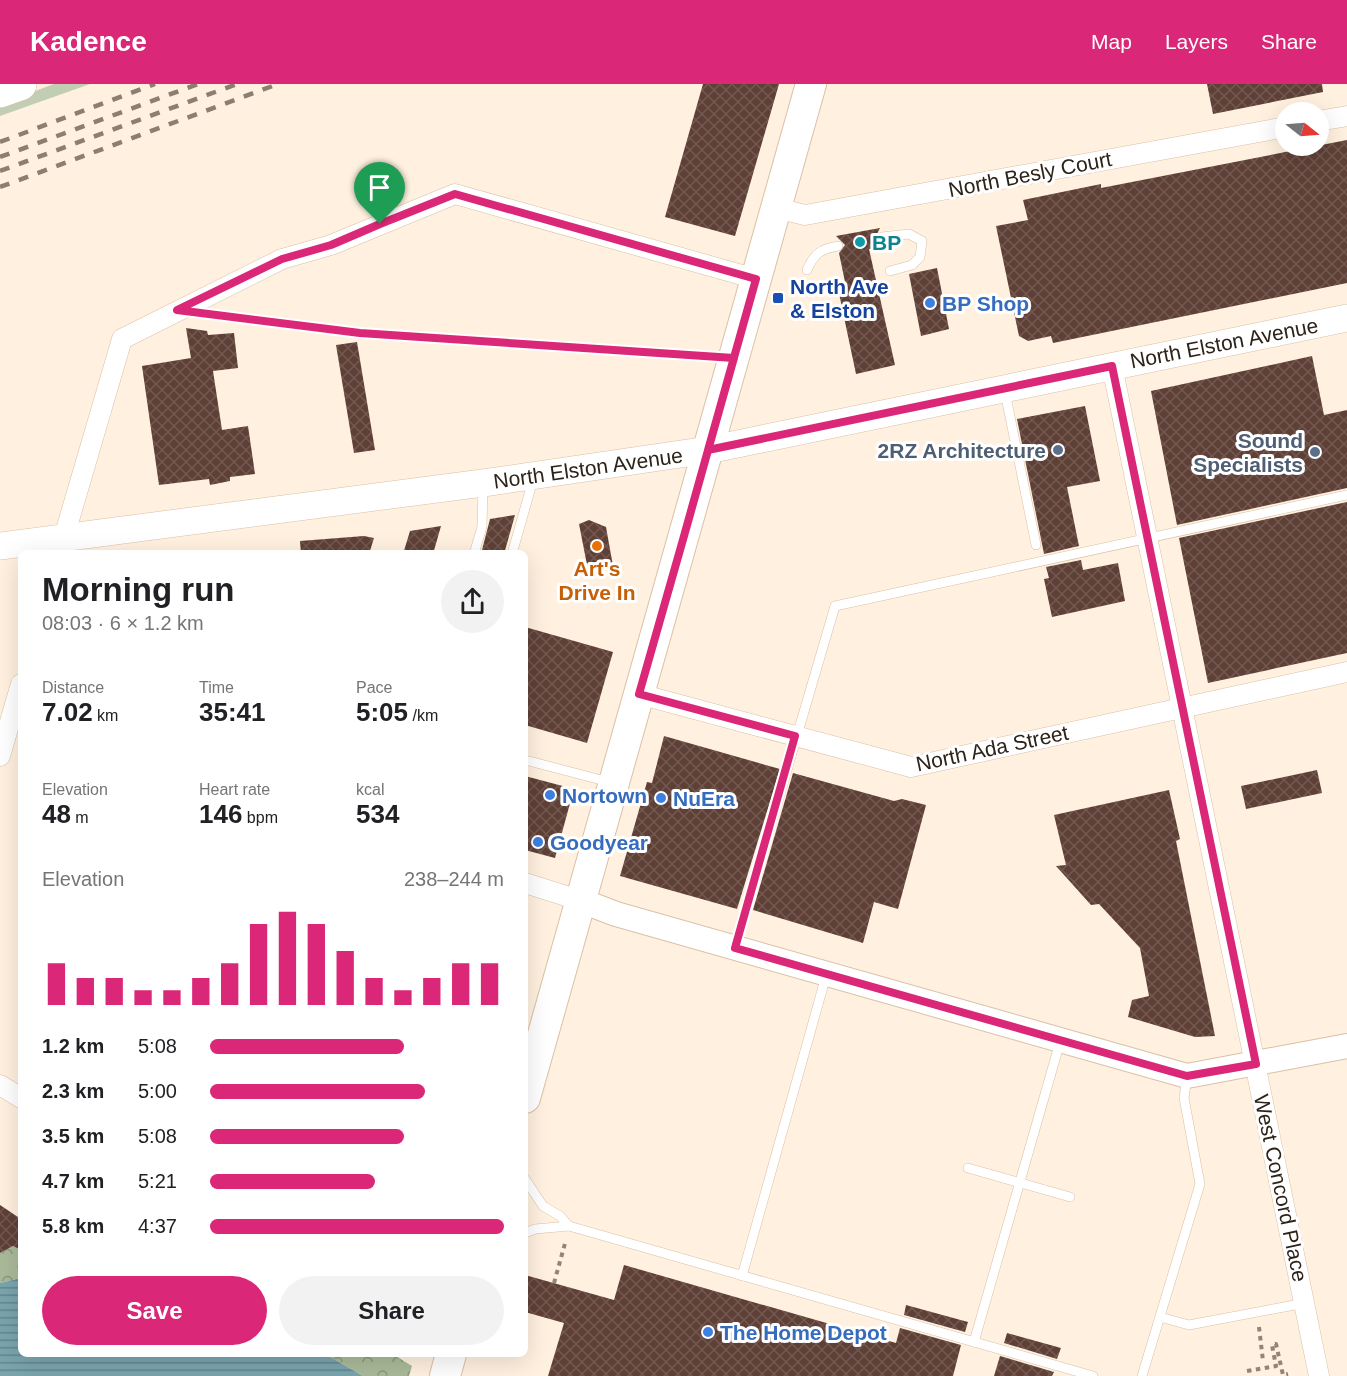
<!DOCTYPE html>
<html lang="en">
<head>
<meta charset="utf-8">
<style>
  body { margin:0; font-family:Arial,sans-serif; background:#f2f2f2; color:#202124; height:100vh; display:flex; flex-direction:column; font-size:22px; white-space:nowrap }
  * { box-sizing:border-box; margin:0 }
  p { font-size:20px; color:#757577 }
  .icon { flex:none; width:33px; height:33px; fill:none; stroke:currentColor; stroke-width:2; stroke-linecap:round; stroke-linejoin:round }
  .map { position:relative; flex:1; overflow:hidden }
  .panel { position:absolute; left:18px; top:466px; width:510px; height:807px; display:flex; flex-direction:column; background:#fff; border-radius:9px; box-shadow:0 6px 24px #0002 }
  .panel>* { flex:none }
  .needle { width:39px; rotate:107deg }
  .controls { position:absolute; left:1275px; top:18px; display:grid; gap:12px }
  .controls a { display:grid; place-items:center; width:54px; height:54px; border-radius:50%; background:#fff; box-shadow:0 6px 24px #0002; font-size:30px }
  .pin { position:absolute; display:grid; place-items:center; width:51px; height:51px; color:#fff; margin:-62px -26px; border-radius:50% 50% 50% 0; rotate:-45deg; box-shadow:0 0 6px #0007 }
  .pin .icon { rotate:45deg }
  .round { display:grid; place-items:center; flex:none; width:63px; height:63px; border-radius:32px; background:#f2f2f2 }
  .summary { display:flex; align-items:center; justify-content:space-between; height:102px; padding:0 24px }
  h1 { font-size:33px; font-weight:600; line-height:45px }
  .figures { display:grid; grid-template-columns:repeat(3,1fr); gap:9px; height:102px; padding:6px 24px }
  .figures div { display:grid; align-content:center }
  .figures b { font-size:26px; font-weight:600 }
  .figures small { font-size:16px; font-weight:400 }
  .figures p { font-size:16px }
  .chart { height:168px; padding:12px 24px }
  .chart p { display:flex; justify-content:space-between }
  .chart svg { width:100%; height:108px; margin-top:6px; stroke:#db2777; stroke-width:6 }
  .primary-button { display:flex; gap:12px; margin-top:auto; padding:12px 24px }
  .primary-button a { flex:1; height:69px; border-radius:36px; background:#db2777; color:#fff; font-size:24px; font-weight:600; line-height:69px; text-align:center }
  .primary-button a+a { background:#f2f2f2; color:#202124 }
  ul { padding:0 24px; list-style:none; font-size:20px }
  li { display:grid; grid-template-columns:96px 72px 1fr; align-items:center; height:45px }
  li i { height:15px; border-radius:8px; background:#db2777 }
  header { display:flex; align-items:center; gap:36px; box-sizing:border-box; height:84px; padding:0 30px; background:#db2777; color:#fff }
  header strong { font-size:28px }
  nav { display:flex; gap:33px; margin-inline-start:auto; font-size:21px }
  .map>svg:first-child { display:block }
  .grass { fill:#c1ceb3 }
  .forest { fill:url(#forest-crowns) }
  .water { fill:url(#water-rules) }
  .building { fill:url(#building-cross-hatch) }
  .lines { fill:none; stroke-linecap:round; stroke-linejoin:round }
  .service-casing { stroke:#d9c1a6; stroke-width:10 }
  .minor-casing { stroke:#d9c1a6; stroke-width:21 }
  .tertiary-casing { stroke:#d9c1a6; stroke-width:26 }
  .secondary-casing { stroke:#d9c1a6; stroke-width:28 }
  .primary-casing { stroke:#d9c1a6; stroke-width:32 }
  .motorway-casing { stroke:#d9c1a6; stroke-width:34 }
  .path { stroke:#918578; stroke-width:4; stroke-dasharray:4.5 4.5; stroke-linecap:butt }
  .service { stroke:#fff; stroke-width:9 }
  .minor { stroke:#fff; stroke-width:20 }
  .tertiary { stroke:#fff; stroke-width:24 }
  .secondary { stroke:#fff; stroke-width:27 }
  .primary { stroke:#fff; stroke-width:30 }
  .motorway { stroke:#fff; stroke-width:33 }
  .rail { stroke:#8b7f72; stroke-width:4.5; stroke-dasharray:10 10; stroke-linecap:butt }
  .route-casing { stroke:#fff; stroke-width:12 }
  .route { stroke:#db2777; stroke-width:8 }
  .culture-dot { fill:#0f9aa8; stroke:#fff; stroke-width:2 }
  .transit-dot { fill:#1a4fb4; stroke:#fff; stroke-width:2 }
  .shop-dot { fill:#3f7fe0; stroke:#fff; stroke-width:2 }
  .service-dot { fill:#5c6f8a; stroke:#fff; stroke-width:2 }
  .food-dot { fill:#e8710a; stroke:#fff; stroke-width:2 }
  .labels { text-anchor:middle; dominant-baseline:central; stroke-width:6; stroke-linejoin:round; paint-order:stroke }
  .street-label { font-size:21px; fill:#2c2319; stroke:#fff }
  .culture-label { font-size:21px; font-weight:bold; fill:#0d838f; stroke:#fff; text-anchor:start }
  .transit-label { font-size:21px; font-weight:bold; fill:#164399; stroke:#fff; text-anchor:start }
  .shop-label { font-size:21px; font-weight:bold; fill:#366cbe; stroke:#fff; text-anchor:start }
  .service-label { font-size:21px; font-weight:bold; fill:#4e5e75; stroke:#fff; text-anchor:end }
  .food-label { font-size:21px; font-weight:bold; fill:#c56008; stroke:#fff }
</style>
</head>
<body>
<header>
<strong>Kadence</strong>
<nav><a>Map</a><a>Layers</a><a>Share</a></nav>
</header>
<div class="map">
<svg width="1347" height="1292" viewBox="0 0 1347 1292">
  <defs>
    <pattern id="forest-crowns" width="20" height="18" patternUnits="userSpaceOnUse" patternTransform="scale(1.5)"><rect width="20" height="18" fill="#a9ba99"/><path d="M2 6a3 3 0 1 1 6 0M12 15a3 3 0 1 1 6 0" fill="none" stroke="#8a977c"/></pattern>
    <pattern id="water-rules" width="6" height="5" patternUnits="userSpaceOnUse" patternTransform="scale(1.5)"><rect width="6" height="5" fill="#7aa5ae"/><path d="M0 2.5h6" fill="none" stroke="#64868d"/></pattern>
    <pattern id="building-cross-hatch" width="8" height="8" patternUnits="userSpaceOnUse" patternTransform="scale(1.5)"><rect width="8" height="8" fill="#5f4037"/><path d="M0 0l8 8M0 8l8-8" fill="none" stroke="#725951"/></pattern>
  </defs>
  <rect width="100%" height="100%" fill="#fff0df"/>
  <!-- grass -->
  <polygon class="grass" points="54,0 90,0 0,32 0,20"/>
  <!-- forest -->
  <g class="forest">
    <polygon points="13,1162 21,1166 21,1194 0,1199 0,1169"/>
    <polygon points="327,1271 394,1271 412,1282 409,1292 363,1292"/>
  </g>
  <!-- water -->
  <polygon class="water" points="21,1194 21,1270 327,1271 363,1292 0,1292 0,1199"/>
  <!-- building -->
  <g class="building">
    <polygon points="703,0 779,0 735,152 665,133"/>
    <polygon points="1207,0 1322,0 1323,8 1213,30"/>
    <polygon points="1347,56 1347,199 1053,259 1051,252 1028,257 1019,252 996,142 1028,136 1023,116 1101,100 1101,104"/>
    <polygon points="880,144 875,154 883,162 869,165 895,281 856,290 837,200 845,198 839,169 845,161 836,152"/>
    <polygon points="937,184 949,245 921,252 909,190"/>
    <polygon points="186,244 207,247 208,251 234,249 238,284 213,287 222,346 248,342 255,390 230,393 230,397 210,401 209,395 159,401 142,282 191,274"/>
    <polygon points="357,258 375,366 354,369 336,261"/>
    <polygon points="1312,272 1324,331 1347,326 1347,404 1177,441 1151,307"/>
    <polygon points="1085,322 1100,397 1067,403 1079,462 1044,470 1017,335"/>
    <polygon points="1347,418 1347,569 1208,599 1179,454"/>
    <polygon points="515,431 504,470 481,470 490,435"/>
    <polygon points="589,436 606,443 613,482 588,486 579,440"/>
    <polygon points="441,442 433,470 403,470 410,447"/>
    <polygon points="364,452 374,454 369,470 301,470 300,457"/>
    <polygon points="1081,476 1083,486 1118,479 1125,517 1052,533 1044,495 1049,494 1046,483"/>
    <polygon points="525,543 613,568 587,659 525,641"/>
    <polygon points="664,652 780,685 737,825 620,792 647,698 652,699"/>
    <polygon points="1317,686 1322,709 1246,725 1241,702"/>
    <polygon points="793,689 894,717 902,715 926,721 898,825 874,818 863,859 753,826"/>
    <polygon points="525,692 574,705 555,774 525,766"/>
    <polygon points="1169,706 1180,755 1176,757 1215,952 1195,953 1128,933 1132,916 1149,912 1140,864 1099,820 1091,821 1056,782 1066,781 1054,731"/>
    <polygon points="0,1121 21,1135 21,1166 13,1162 0,1169"/>
    <polygon points="624,1181 896,1259 900,1244 961,1261 953,1292 548,1292 564,1239 525,1228 525,1191 614,1216"/>
    <polygon points="906,1221 968,1238 965,1248 904,1231"/>
    <polygon points="1007,1249 1061,1264 1057,1275 1004,1259"/>
    <polygon points="1000,1272 1054,1288 1052,1292 994,1292"/>
  </g>
  <g class="lines">
    <!-- service casing -->
    <g class="service-casing">
      <g id="service">
        <polyline points="882,153 909,150 922,157 920,173 912,181 890,187"/>
        <path d="M807 186C814 170 820 165 838 162"/>
        <polyline points="186,227 360,249 731,274"/>
        <polyline points="1005,308 1036,461"/>
        <polyline points="474,470 482,443 483,401"/>
        <polyline points="512,470 533,396"/>
        <polyline points="525,676 609,698"/>
        <polyline points="735,863 835,522 1347,411"/>
        <polyline points="968,1084 1070,1113"/>
        <polyline points="525,1095 543,1122 560,1132 569,1142 1093,1292"/>
        <polyline points="525,1149 535,1145 569,1142"/>
        <polyline points="742,1192 826,892"/>
        <polyline points="1160,1233 1189,1241 1305,1219"/>
        <polyline points="974,1258 1060,958"/>
        <polyline points="1142,1292 1200,1100 1184,1014 1187,992"/>
      </g>
    </g>
    <!-- minor casing -->
    <g class="minor-casing">
      <g id="minor">
        <polyline points="1318,37 1347,32"/>
        <polyline points="776,124 805,131 1286,43"/>
        <polyline points="1112,282 1319,1292"/>
        <polyline points="59,470 122,255 282,175 331,161 455,110 756,195"/>
        <polyline points="639,610 911,683 1347,588"/>
        <polyline points="0,672 21,600"/>
        <polyline points="525,799 582,817"/>
        <polyline points="0,1001 21,1014"/>
      </g>
    </g>
    <!-- tertiary casing -->
    <g class="tertiary-casing">
      <polyline id="tertiary" points="582,817 616,830 1187,992 1347,962"/>
    </g>
    <!-- secondary casing -->
    <g class="secondary-casing">
      <polyline id="secondary" points="0,462 483,399 708,366 1347,234"/>
    </g>
    <!-- primary casing -->
    <g class="primary-casing">
      <g id="primary">
        <polyline points="525,1014 811,0"/>
        <polyline points="445,1292 451,1270"/>
      </g>
    </g>
    <!-- motorway casing -->
    <g class="motorway-casing">
      <polyline id="motorway" points="0,7 20,0"/>
    </g>
    <!-- path -->
    <g class="path">
      <polyline points="554,1199 566,1156"/>
      <polyline points="1259,1243 1263,1277"/>
      <polyline points="1247,1287 1276,1282 1272,1261 1276,1260 1283,1291 1288,1290"/>
    </g>
    <!-- service -->
    <use href="#service" class="service"/>
    <!-- minor -->
    <use href="#minor" class="minor"/>
    <!-- tertiary -->
    <use href="#tertiary" class="tertiary"/>
    <!-- secondary -->
    <use href="#secondary" class="secondary"/>
    <!-- primary -->
    <use href="#primary" class="primary"/>
    <!-- motorway -->
    <use href="#motorway" class="motorway"/>
    <!-- rail -->
    <g class="rail">
      <polyline points="0,58 155,0"/>
      <polyline points="0,73 198,0"/>
      <polyline points="0,87 237,0"/>
      <polyline points="0,103 278,0"/>
    </g>
  </g>
  <g class="lines">
    <!-- route casing -->
    <g class="route-casing">
      <path id="route" d="M380 140 455 110 756 195C717 333 679 472 639 610L795 652 735 864 1187 992 1256 980 1112 282 708 366 734 274 360 249 177 226 282 175 331 161 380 140"/>
    </g>
    <!-- route -->
    <use href="#route" class="route"/>
  </g>
  <!-- markers -->
  <circle class="culture-dot" cx="860" cy="158" r="6"/>
  <rect class="transit-dot" x="772" y="208" width="12" height="12" rx="3"/>
  <g class="shop-dot">
    <circle cx="930" cy="219" r="6"/>
    <circle cx="550" cy="711" r="6"/>
    <circle cx="661" cy="714" r="6"/>
    <circle cx="538" cy="758" r="6"/>
    <circle cx="708" cy="1248" r="6"/>
  </g>
  <g class="service-dot">
    <circle cx="1058" cy="366" r="6"/>
    <circle cx="1315" cy="368" r="6"/>
  </g>
  <circle class="food-dot" cx="597" cy="462" r="6"/>
  <g class="labels">
    <!-- street labels -->
    <g class="street-label">
      <text transform="translate(1030 90) rotate(-11)">North Besly Court</text>
      <text transform="translate(1224 259) rotate(-11)">North Elston Avenue</text>
      <text transform="translate(588 384) rotate(-8)">North Elston Avenue</text>
      <text transform="translate(992 664) rotate(-12)">North Ada Street</text>
      <text transform="translate(1281 1104) rotate(78)">West Concord Place</text>
    </g>
    <!-- culture labels -->
    <g class="culture-label">
      <text x="872" y="158">BP</text>
    </g>
    <!-- transit labels -->
    <g class="transit-label">
      <text x="790" y="202">North Ave<tspan x="790" dy="24">&amp; Elston</tspan></text>
    </g>
    <!-- shop labels -->
    <g class="shop-label">
      <text x="942" y="219">BP Shop</text>
      <text x="562" y="711">Nortown</text>
      <text x="673" y="714">NuEra</text>
      <text x="550" y="758">Goodyear</text>
      <text x="720" y="1248">The Home Depot</text>
    </g>
    <!-- service labels -->
    <g class="service-label">
      <text x="1303" y="356">Sound<tspan x="1303" dy="24">Specialists</tspan></text>
      <text x="1046" y="366">2RZ Architecture</text>
    </g>
    <!-- food labels -->
    <g class="food-label">
      <text x="597" y="484">Art's<tspan x="597" dy="24">Drive In</tspan></text>
    </g>
  </g>
</svg>
<div class="controls">
<a><svg class="needle" viewBox="-14 -14 28 28"><path d="M0-13l5 13h-10z" fill="#e53935"/><path d="M0 13l5-13h-10z" fill="#757577"/></svg></a>
</div>
<div class="pin" style="left:380px;top:140px;background:#1e9e55"><svg class="icon" aria-label="arrive" viewBox="0 0 24 24"><path d="M6 21V4h12l-3 4 3 4H6"/></svg></div>
<section class="panel">
<div class="summary"><div><h1>Morning run</h1><p>08:03 · 6 × 1.2 km</p></div><a class="round"><svg class="icon" aria-label="share" viewBox="0 0 24 24"><path d="M12 15V3M7 8l5-5 5 5M5 13v7h14v-7"/></svg></a></div>
<div class="figures">
<div><p>Distance</p><b>7.02<small> km</small></b></div>
<div><p>Time</p><b>35:41</b></div>
<div><p>Pace</p><b>5:05<small> /km</small></b></div>
</div>
<div class="figures">
<div><p>Elevation</p><b>48<small> m</small></b></div>
<div><p>Heart rate</p><b>146<small> bpm</small></b></div>
<div><p>kcal</p><b>534</b></div>
</div>
<div class="chart"><p><span>Elevation</span>238–244 m</p>
<svg viewBox="0 0 160 44" preserveAspectRatio="none"><path d="M5 44V27M15 44V33M25 44V33M35 44V38M45 44V38M55 44V33M65 44V27M75 44V11M85 44V6M95 44V11M105 44V22M115 44V33M125 44V38M135 44V33M145 44V27M155 44V27"/></svg>
</div>
<ul>
<li><b>1.2 km</b>5:08<i style="width:66%"></i></li>
<li><b>2.3 km</b>5:00<i style="width:73%"></i></li>
<li><b>3.5 km</b>5:08<i style="width:66%"></i></li>
<li><b>4.7 km</b>5:21<i style="width:56%"></i></li>
<li><b>5.8 km</b>4:37<i style="width:100%"></i></li>
</ul>
<div class="primary-button"><a>Save</a><a>Share</a></div>
</section>
</div>
</body>
</html>
